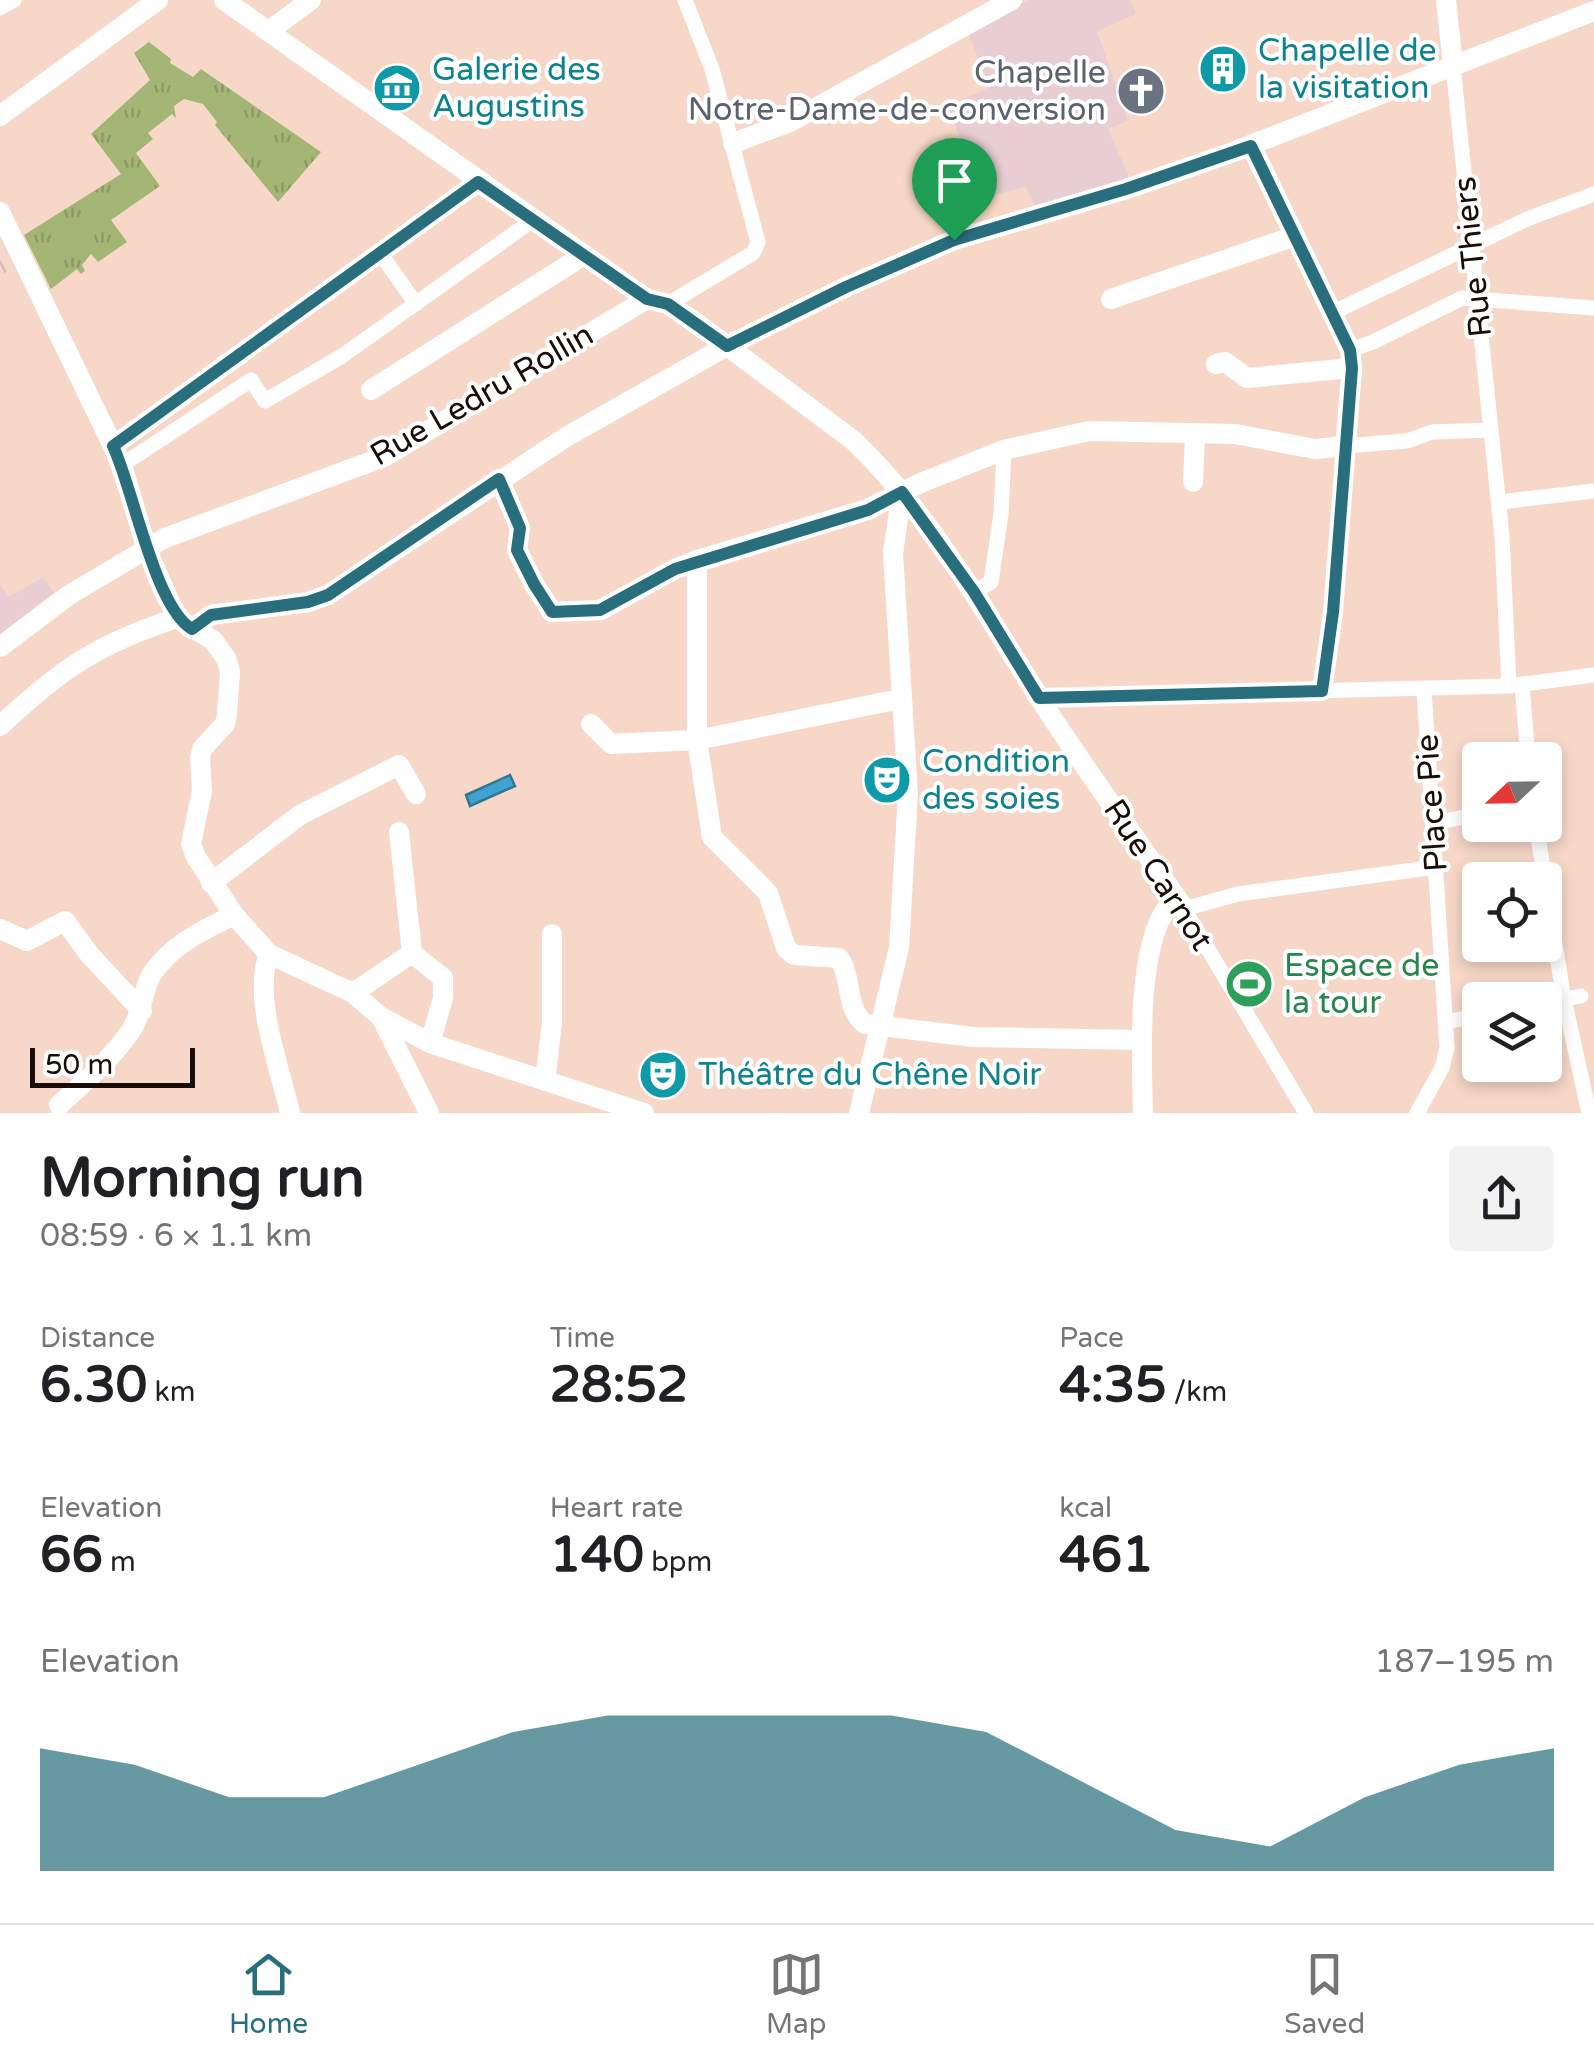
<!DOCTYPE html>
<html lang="en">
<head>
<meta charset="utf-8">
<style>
  body { margin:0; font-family:"Varela Round",sans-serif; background:#f2f2f2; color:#202124; height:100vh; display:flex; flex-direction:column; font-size:38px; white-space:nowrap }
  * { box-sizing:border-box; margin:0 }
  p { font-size:32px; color:#757577 }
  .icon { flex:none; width:55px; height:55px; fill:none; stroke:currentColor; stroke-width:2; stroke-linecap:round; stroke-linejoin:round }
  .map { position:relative; height:1113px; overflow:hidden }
  .panel { display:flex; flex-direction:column; background:#fff; flex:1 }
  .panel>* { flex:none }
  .needle { width:65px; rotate:248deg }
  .tools { position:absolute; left:1462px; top:742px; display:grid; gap:20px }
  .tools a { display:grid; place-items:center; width:100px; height:100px; border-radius:10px; background:#fff; box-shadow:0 5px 15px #0003; font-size:50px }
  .scale { position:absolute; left:30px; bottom:25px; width:165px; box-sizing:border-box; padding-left:10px; border:5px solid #180d08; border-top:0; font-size:28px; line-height:35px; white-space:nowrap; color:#180d08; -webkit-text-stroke:8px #fff; paint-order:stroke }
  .pin { position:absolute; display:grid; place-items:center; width:85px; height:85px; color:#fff; margin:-102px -42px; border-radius:50% 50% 50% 0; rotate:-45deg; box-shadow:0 0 10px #0007 }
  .pin .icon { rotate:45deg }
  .round { display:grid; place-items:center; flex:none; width:105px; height:105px; border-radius:10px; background:#f2f2f2 }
  .head { display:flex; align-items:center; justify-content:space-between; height:170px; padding:0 40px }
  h1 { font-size:55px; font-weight:700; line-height:75px }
  .figures { display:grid; grid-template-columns:repeat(3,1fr); gap:15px; height:170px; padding:10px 40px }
  .figures div { display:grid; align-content:center }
  .figures b { font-size:50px; font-weight:700 }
  .figures small { font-size:28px; font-weight:400 }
  .figures p { font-size:28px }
  .chart { height:280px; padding:20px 40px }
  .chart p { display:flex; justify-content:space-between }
  .chart svg { width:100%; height:180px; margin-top:10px; fill:#286e7d; opacity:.7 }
  .menu { display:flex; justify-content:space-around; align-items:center; height:140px; border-top:2px solid #e0e0e0; background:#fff; font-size:28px; color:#757577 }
  .menu a { display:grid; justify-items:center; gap:5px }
  .menu .selected { color:#286e7d }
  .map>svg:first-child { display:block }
  .education { fill:#e8ced3 }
  .park { fill:url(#park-tufts) }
  .water { fill:#40a2ce; stroke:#347593; stroke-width:2.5 }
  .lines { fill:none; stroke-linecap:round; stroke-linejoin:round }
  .minor-tunnel { stroke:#d6baab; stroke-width:20; stroke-dasharray:20 10; stroke-linecap:butt }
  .pedestrian { stroke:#fff; stroke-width:15 }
  .minor { stroke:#fff; stroke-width:20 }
  .route-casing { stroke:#fff; stroke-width:20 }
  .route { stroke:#286e7d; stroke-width:12 }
  .labels { text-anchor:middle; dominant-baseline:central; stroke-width:8; stroke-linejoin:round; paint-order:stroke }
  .culture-label { font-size:32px; fill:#0d838f; stroke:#fff; text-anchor:start }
  .worship-label { font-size:32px; fill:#5b616d; stroke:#fff; text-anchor:end }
  .street-label { font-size:32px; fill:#180d08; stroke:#fff }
  .leisure-label { font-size:32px; fill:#27864d; stroke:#fff; text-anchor:start }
</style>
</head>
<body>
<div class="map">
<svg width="1594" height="1113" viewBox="0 0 1594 1113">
  <defs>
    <pattern id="park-tufts" width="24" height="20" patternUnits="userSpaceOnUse" patternTransform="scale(2.5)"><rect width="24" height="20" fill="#a4b676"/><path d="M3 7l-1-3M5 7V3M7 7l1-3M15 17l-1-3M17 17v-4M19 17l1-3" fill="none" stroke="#8c9b65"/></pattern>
  </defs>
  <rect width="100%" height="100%" fill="#f7d8c8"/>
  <!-- education -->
  <g class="education">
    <polygon points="1028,0 1130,0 1136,14 1097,31 1128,121 1108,129 1130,179 1036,208 1026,187 983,198 947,106 990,87 967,31"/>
    <polygon points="43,577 54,592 0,634 0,584 9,597"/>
  </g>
  <!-- park -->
  <polygon class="park" points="149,42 171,59 170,63 193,77 201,69 321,152 278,202 215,125 217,122 203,104 184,99 174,106 176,118 172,114 148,133 153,139 136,153 160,186 111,220 127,242 98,262 91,254 82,265 85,271 81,274 77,269 51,289 24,235 121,174 91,134 150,80 134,53"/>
  <!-- water -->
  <polygon class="water" points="510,775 515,786 470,806 466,795"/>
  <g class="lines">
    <!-- minor-tunnel -->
    <polyline class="minor-tunnel" points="0,264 2,263"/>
    <!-- pedestrian -->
    <g class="pedestrian">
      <polyline points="0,8 14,0"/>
      <polyline points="1453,66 1502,536 1509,686"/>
      <polyline points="416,304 380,253 478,182"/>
      <polyline points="668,304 753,253 758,242 712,69 685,0"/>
      <polyline points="1332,313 1527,219 1594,194"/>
      <polyline points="1350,350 1373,342 1462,298 1594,308"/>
      <polyline points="113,446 380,253"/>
      <polyline points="122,465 251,380 265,401 342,356 533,220"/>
      <polyline points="1499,502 1594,491"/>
      <polyline points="974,592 991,582 1001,514 1004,450"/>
      <polyline points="1522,684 1528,760"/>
      <polyline points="1322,691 1333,612 1345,446 1407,441 1432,432 1491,430"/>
      <polyline points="1039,698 1509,686 1594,675"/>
      <polyline points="1433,823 1480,814"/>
      <polyline points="1536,825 1545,880"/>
      <polyline points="1545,882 1564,999 1589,1113"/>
      <polyline points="1545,1003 1581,996"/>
      <polyline points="1446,1022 1480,1015"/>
      <polyline points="1306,1113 1184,909 1238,894 1436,867"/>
      <polyline points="1417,1113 1442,1068 1447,1048 1424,689"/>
    </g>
    <!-- minor -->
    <g class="minor">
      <path d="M224 0 647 299 668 304 694 321 854 441C930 514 981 606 1037 694 1083 768 1136 837 1184 909"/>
      <polyline points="1446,0 1453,66"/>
      <polyline points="270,30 311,0"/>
      <polyline points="0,116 158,0"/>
      <polyline points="733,143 790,122 1012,0"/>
      <polyline points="0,212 122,465 147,550 177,618 214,641 227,660 230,672 227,714 225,724 202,749 200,758 202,791 191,844 196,857 234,915 269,954 353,993 381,1017 430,1043 644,1113"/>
      <polyline points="1111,299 1295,236"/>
      <polyline points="1216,364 1225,362 1247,378 1352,368"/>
      <polyline points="371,390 584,255"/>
      <polyline points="499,479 520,528 517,550 534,584 552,612 601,610 675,569 697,560 867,509 923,482 1004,450 1089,431 1235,434 1315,449 1345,446 1352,368 1350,350 1251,145"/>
      <polyline points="1193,482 1195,436"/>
      <polyline points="697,560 697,740 900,699"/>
      <polyline points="192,629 211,615 308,602 328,595 566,437 727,346 846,287 954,240 1127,189 1230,153 1594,11"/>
      <polyline points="0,647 69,595 165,538 386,456 647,299"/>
      <path d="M591 724 611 744 697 740 712 837 768 893 786 948 794 955 839 958C853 978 844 1007 865 1024L973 1037 1141 1040"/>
      <path d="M0 726C61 669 97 644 177 618"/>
      <polyline points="211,883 300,815 399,765 416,794"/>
      <polyline points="0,929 27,941 65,921 89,954 142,1011"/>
      <polyline points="412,953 443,978 443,998 430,1043"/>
      <path d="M269 954C252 996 280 1068 290 1113"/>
      <polyline points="353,993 412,953 399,832"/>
      <polyline points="381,1017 429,1113"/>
      <polyline points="545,1081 552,1023 552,934"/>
      <path d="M59 1105C84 1083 111 1059 130 1032 143 1015 141 991 152 974 170 945 205 929 234 915"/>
      <polyline points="859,1113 899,948 908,793 893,553 902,492"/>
      <path d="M1143 1113C1142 1064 1134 928 1177 898"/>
    </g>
  </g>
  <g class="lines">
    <!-- route casing -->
    <g class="route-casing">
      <path id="route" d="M1251 146 1350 350 1352 368 1333 612 1322 691 1039 698 974 592 902 492 868 510 675 569 600 610 552 612 534 584 517 550 520 528 499 479 328 595 308 602 211 615 192 629C155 608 133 488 113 446L478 182 647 299 668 304 727 346 846 287 954 240 1126 189Z"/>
    </g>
    <!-- route -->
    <use href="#route" class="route"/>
  </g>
  <!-- icons -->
  <defs>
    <g id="building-disc" transform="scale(2.5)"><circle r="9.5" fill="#0f9aa8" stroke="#fff"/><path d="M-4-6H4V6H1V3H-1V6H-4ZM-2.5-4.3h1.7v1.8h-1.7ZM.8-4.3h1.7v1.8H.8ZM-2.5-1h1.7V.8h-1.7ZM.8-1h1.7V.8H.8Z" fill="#fff"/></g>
    <g id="museum-disc" transform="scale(2.5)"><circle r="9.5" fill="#0f9aa8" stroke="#fff"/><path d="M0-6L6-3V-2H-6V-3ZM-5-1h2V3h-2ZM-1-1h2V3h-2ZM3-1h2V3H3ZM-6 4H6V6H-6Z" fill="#fff"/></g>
    <g id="church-disc" transform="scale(2.5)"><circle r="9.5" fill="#6b7280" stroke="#fff"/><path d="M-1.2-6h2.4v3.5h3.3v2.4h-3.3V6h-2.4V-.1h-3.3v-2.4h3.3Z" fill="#fff"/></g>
    <g id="theatre-disc" transform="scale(2.5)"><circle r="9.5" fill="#0f9aa8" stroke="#fff"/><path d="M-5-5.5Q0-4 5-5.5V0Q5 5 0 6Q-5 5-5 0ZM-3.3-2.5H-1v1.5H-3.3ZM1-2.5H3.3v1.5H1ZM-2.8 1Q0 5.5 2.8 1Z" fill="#fff"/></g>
    <g id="stadium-disc" transform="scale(2.5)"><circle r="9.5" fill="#2e9e5b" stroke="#fff"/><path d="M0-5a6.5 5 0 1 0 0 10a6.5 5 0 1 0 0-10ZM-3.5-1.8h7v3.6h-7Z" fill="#fff"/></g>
  </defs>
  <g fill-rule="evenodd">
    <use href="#building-disc" x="1223" y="69"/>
    <use href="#museum-disc" x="397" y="88"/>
    <use href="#church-disc" x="1141" y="91"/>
    <use href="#theatre-disc" x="887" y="780"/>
    <use href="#stadium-disc" x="1249" y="984"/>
    <use href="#theatre-disc" x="663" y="1075"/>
  </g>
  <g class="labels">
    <!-- culture labels -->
    <g class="culture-label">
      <text x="1258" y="51">Chapelle de<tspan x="1258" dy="37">la visitation</tspan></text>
      <text x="432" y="70">Galerie des<tspan x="432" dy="37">Augustins</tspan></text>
      <text x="922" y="762">Condition<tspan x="922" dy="37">des soies</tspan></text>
      <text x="698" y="1075">Théâtre du Chêne Noir</text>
    </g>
    <!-- worship labels -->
    <g class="worship-label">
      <text x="1106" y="73">Chapelle<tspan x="1106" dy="37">Notre-Dame-de-conversion</tspan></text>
    </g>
    <!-- street labels -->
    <g class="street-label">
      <text transform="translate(1473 257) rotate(-96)">Rue Thiers</text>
      <text transform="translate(482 395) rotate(-30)">Rue Ledru Rollin</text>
      <text transform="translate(1432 803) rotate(-94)">Place Pie</text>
      <text transform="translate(1158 875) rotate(57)">Rue Carnot</text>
    </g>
    <!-- leisure labels -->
    <g class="leisure-label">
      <text x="1284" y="966">Espace de<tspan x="1284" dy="37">la tour</tspan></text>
    </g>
  </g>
</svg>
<div class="tools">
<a><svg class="needle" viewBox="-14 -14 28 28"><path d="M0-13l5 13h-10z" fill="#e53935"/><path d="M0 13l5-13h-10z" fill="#757577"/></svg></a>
<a><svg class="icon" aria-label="locate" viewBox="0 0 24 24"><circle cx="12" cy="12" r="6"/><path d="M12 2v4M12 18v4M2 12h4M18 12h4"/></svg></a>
<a><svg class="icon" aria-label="layers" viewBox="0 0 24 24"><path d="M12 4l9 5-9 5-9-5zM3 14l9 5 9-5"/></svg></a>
</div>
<div class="scale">50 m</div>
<div class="pin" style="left:954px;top:240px;background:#1e9e55"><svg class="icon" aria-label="arrive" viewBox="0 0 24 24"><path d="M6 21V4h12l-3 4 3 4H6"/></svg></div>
</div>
<section class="panel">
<div class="head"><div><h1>Morning run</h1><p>08:59 · 6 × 1.1 km</p></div><a class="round"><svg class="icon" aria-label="share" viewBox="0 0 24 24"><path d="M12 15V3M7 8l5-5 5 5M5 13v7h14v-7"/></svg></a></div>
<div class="figures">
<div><p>Distance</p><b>6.30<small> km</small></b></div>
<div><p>Time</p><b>28:52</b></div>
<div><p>Pace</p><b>4:35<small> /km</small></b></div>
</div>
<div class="figures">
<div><p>Elevation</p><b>66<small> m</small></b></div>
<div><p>Heart rate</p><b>140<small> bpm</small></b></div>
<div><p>kcal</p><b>461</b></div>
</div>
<div class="chart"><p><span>Elevation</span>187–195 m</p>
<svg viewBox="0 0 160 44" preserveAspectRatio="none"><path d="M0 44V14L10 18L20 26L30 26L40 18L50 10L60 6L70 6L80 6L90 6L100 10L110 22L120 34L130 38L140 26L150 18L160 14V44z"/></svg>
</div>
</section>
<nav class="menu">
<a class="selected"><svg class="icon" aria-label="home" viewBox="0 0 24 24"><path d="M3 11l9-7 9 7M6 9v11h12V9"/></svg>Home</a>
<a><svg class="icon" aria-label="map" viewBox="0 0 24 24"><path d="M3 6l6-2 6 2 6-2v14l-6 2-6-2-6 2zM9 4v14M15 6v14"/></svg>Map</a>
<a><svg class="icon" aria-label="saved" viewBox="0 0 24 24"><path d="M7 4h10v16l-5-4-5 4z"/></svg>Saved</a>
</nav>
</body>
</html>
